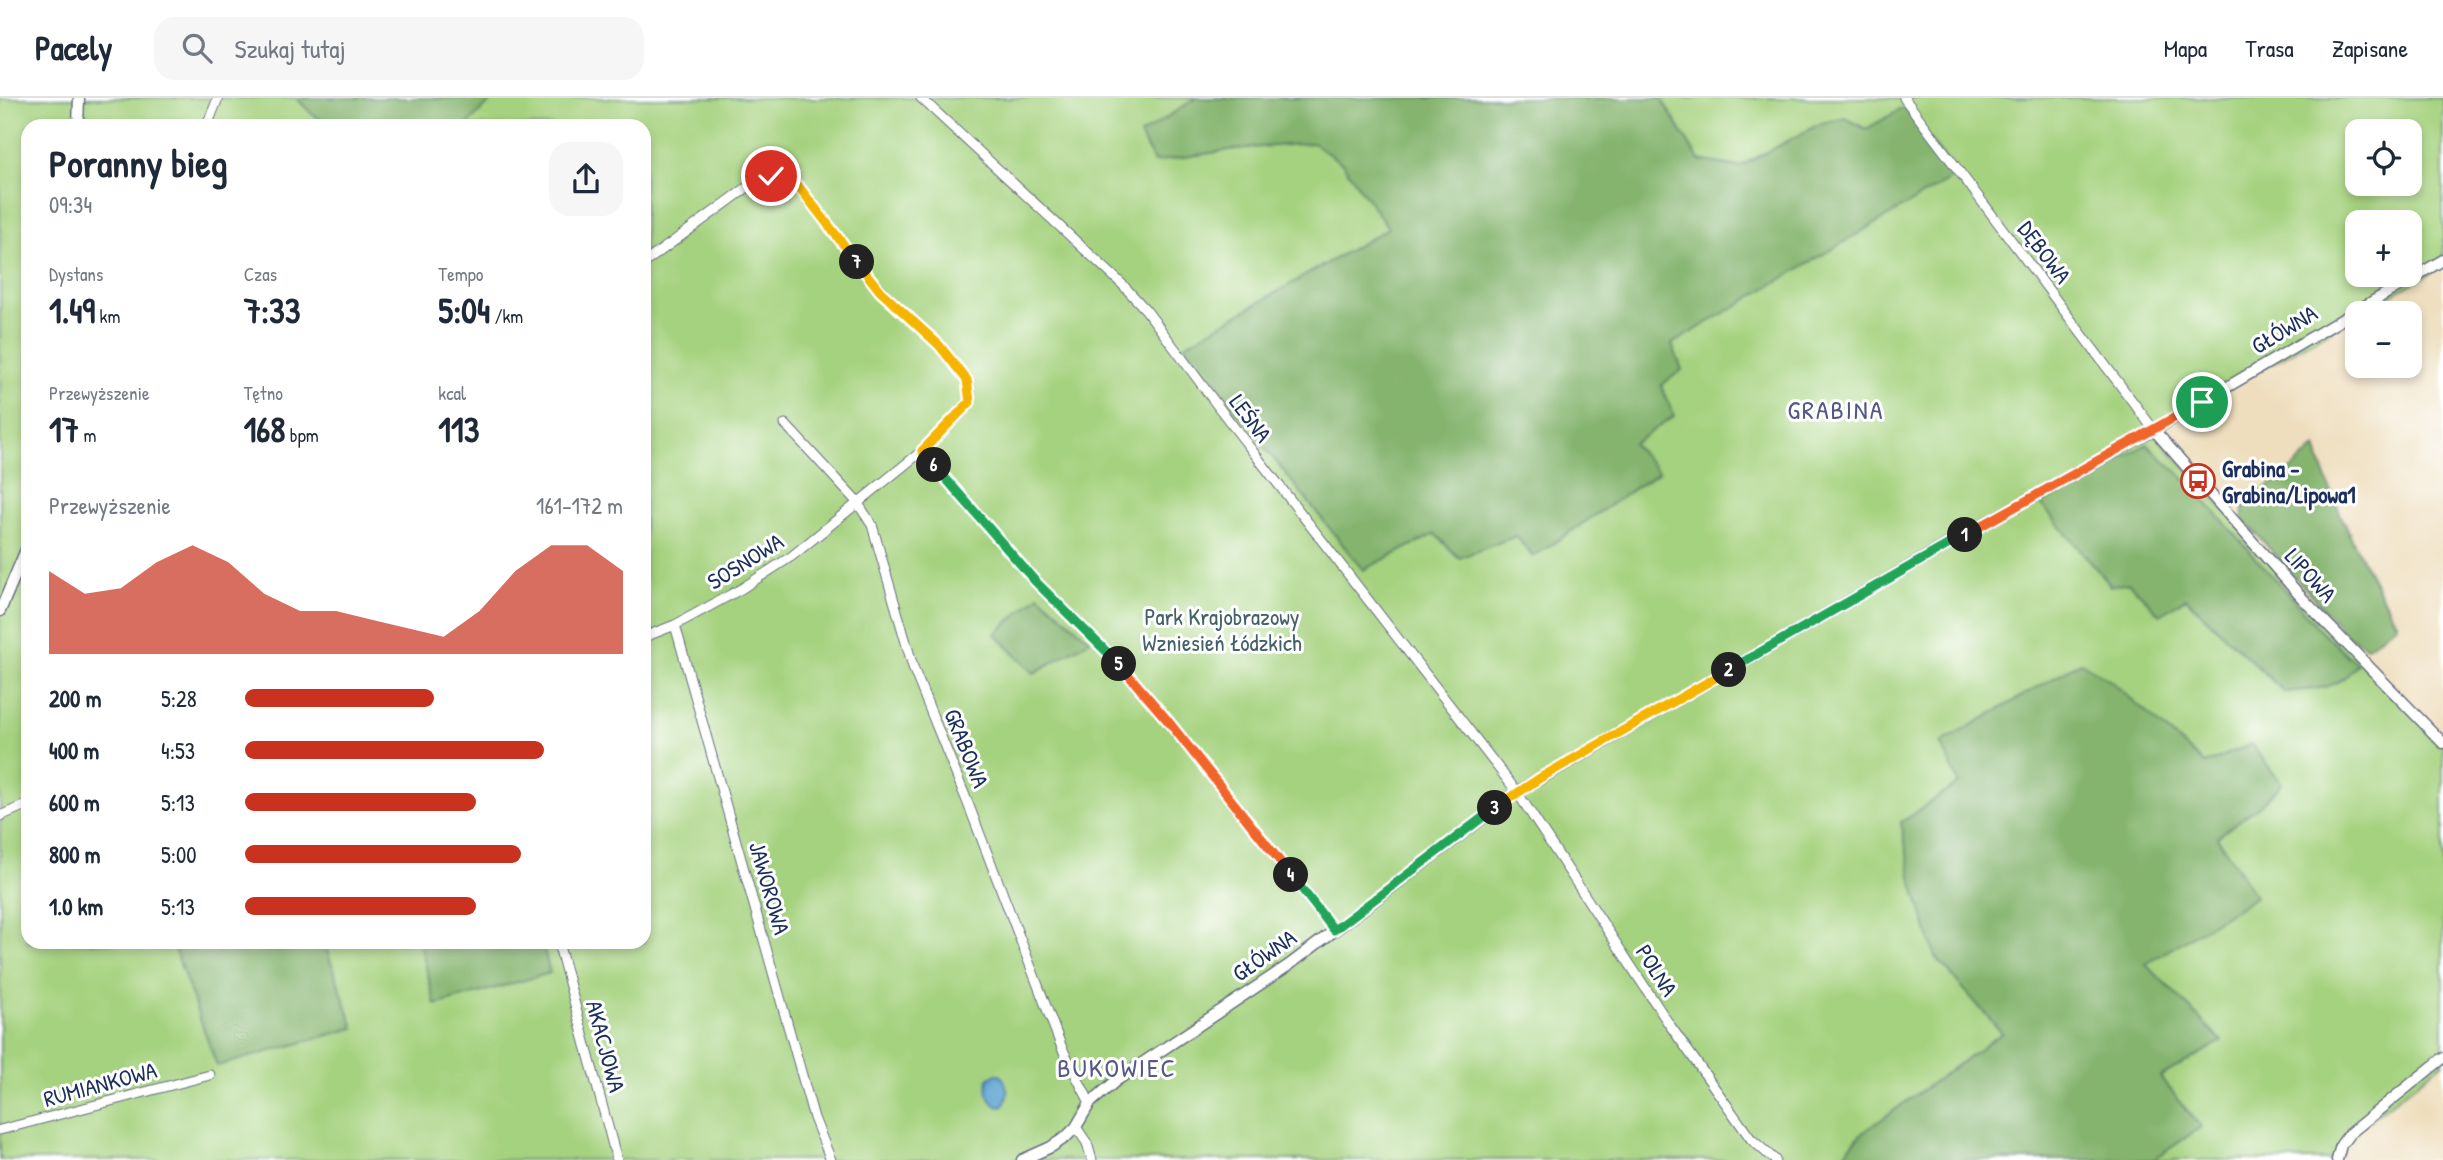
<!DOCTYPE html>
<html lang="pl">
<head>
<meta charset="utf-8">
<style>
  body { margin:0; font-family:"Patrick Hand",sans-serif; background:#f6f6f7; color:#1f2937; height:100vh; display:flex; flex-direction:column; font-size:26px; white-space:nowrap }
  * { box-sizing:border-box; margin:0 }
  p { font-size:23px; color:#747a83 }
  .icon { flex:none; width:38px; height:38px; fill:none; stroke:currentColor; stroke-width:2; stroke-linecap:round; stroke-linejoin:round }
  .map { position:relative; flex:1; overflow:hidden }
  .sheet { position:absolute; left:21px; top:21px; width:630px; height:830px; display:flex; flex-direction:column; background:#fff; border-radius:21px; box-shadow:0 4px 10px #0003 }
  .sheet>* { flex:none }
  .controls { position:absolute; left:2345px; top:21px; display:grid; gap:14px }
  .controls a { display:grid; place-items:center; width:77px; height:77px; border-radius:14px; background:#fff; box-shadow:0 4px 10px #0003; font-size:35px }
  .pin { position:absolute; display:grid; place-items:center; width:60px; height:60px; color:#fff; margin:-30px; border:4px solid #fff; border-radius:50%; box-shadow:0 2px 7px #0007 }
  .km { position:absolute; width:35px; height:35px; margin:-18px; border-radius:50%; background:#222; color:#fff; font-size:19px; line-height:35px; text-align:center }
  .round { display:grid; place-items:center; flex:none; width:74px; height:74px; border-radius:21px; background:#f6f6f7 }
  .summary { display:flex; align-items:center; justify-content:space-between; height:119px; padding:0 28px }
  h1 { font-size:38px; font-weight:800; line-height:52px }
  .figures { display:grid; grid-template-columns:repeat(3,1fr); gap:10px; height:119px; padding:7px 28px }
  .figures div { display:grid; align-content:center }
  .figures b { font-size:35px; font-weight:800 }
  .figures small { font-size:19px; font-weight:400 }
  .figures p { font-size:19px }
  .chart { height:196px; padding:14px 28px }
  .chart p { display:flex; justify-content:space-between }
  .chart svg { width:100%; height:126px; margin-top:7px; fill:#c8321e; opacity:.7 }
  ul { padding:0 28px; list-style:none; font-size:23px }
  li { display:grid; grid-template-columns:112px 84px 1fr; align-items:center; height:52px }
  li i { height:18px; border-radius:9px; background:#c8321e }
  header { display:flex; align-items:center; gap:42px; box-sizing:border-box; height:98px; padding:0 35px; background:#fff; border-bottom:2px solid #e0e1e3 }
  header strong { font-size:33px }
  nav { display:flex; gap:38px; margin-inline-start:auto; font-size:24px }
  .search { width:490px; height:63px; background:#f6f6f7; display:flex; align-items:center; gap:18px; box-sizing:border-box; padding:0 24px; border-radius:21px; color:#747a83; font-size:26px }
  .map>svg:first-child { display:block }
  .green { fill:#a5d27e; stroke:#60806e; stroke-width:2; fill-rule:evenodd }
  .forest { fill:#84b46d; stroke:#507266; stroke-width:2 }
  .water { fill:#5aa2d0; stroke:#3a6897; stroke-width:2 }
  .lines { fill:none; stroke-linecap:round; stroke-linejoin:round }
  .minor-casing { stroke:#656c7f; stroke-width:11 }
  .tertiary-casing { stroke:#656c7f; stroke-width:13 }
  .minor { stroke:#fff; stroke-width:9 }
  .tertiary { stroke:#fff; stroke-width:10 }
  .split-1-casing { stroke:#fff; stroke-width:14 }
  .split-2-casing { stroke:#fff; stroke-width:14 }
  .split-3-casing { stroke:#fff; stroke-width:14 }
  .split-4-casing { stroke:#fff; stroke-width:14 }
  .split-5-casing { stroke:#fff; stroke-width:14 }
  .split-6-casing { stroke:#fff; stroke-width:14 }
  .split-7-casing { stroke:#fff; stroke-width:14 }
  .split-8-casing { stroke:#fff; stroke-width:14 }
  .split-1 { stroke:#f0652b; stroke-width:9 }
  .split-2 { stroke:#22a559; stroke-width:9 }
  .split-3 { stroke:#f5b400; stroke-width:9 }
  .split-4 { stroke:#22a559; stroke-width:9 }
  .split-5 { stroke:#f0652b; stroke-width:9 }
  .split-6 { stroke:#22a559; stroke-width:9 }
  .split-7 { stroke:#f5b400; stroke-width:9 }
  .split-8 { stroke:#f5b400; stroke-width:9 }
  .labels { text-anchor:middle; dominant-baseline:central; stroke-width:6; stroke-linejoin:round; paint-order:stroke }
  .street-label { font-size:23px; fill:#1b2f5e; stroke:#fff }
  .poi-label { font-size:23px; font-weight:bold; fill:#1b2f5e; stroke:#fff; text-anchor:start }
  .park-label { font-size:23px; fill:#446068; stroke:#fff }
  .quarter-label { font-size:26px; letter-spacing:2px; fill:#555884; stroke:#fff }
</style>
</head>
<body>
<header>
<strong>Pacely</strong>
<div class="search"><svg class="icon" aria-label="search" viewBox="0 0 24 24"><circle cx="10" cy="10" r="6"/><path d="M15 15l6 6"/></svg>Szukaj tutaj</div>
<nav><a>Mapa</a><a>Trasa</a><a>Zapisane</a></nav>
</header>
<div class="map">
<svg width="2443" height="1062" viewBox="0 0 2443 1062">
  <rect width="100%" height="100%" fill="#fff"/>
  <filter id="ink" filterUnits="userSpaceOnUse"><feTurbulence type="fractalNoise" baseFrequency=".0143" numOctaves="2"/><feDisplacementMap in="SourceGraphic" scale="14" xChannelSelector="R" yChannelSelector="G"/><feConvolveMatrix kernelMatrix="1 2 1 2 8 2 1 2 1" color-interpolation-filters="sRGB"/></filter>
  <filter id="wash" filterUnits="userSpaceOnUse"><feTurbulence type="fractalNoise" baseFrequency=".00686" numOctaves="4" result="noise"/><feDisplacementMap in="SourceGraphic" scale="28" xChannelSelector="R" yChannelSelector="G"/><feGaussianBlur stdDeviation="1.57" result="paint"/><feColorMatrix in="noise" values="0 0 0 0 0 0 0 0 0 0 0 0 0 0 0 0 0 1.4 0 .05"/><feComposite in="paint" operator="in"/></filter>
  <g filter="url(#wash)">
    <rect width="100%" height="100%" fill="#eedebd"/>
    <!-- green -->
    <path class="green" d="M0 0H2443V168L2152 334 2443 645V965L2349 1037 2337 1062H0ZM28 28H644V844H28ZM2357 33H2410V86H2357ZM2357 124H2410V177H2357Z"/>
    <!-- forest -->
    <g class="forest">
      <polygon points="296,0 494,0 466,28 331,28 312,16"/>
      <polygon points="1196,0 1661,0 1699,62 1739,69 1821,25 1846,20 1866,31 1905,9 1957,77 1672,246 1682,272 1661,287 1674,318 1633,346 1659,374 1533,459 1516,438 1459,460 1435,436 1363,472 1183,248 1388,130 1343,66 1313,45 1236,51 1154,64 1140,37"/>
      <path d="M2147 346 2191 387 2321 533 2357 566C2338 593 2315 591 2284 594 2252 562 2218 533 2186 500L2160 517 2130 485 2111 488 2041 406Z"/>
      <path d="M2316 349C2334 412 2365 469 2397 526L2367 549 2345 535 2243 421 2245 404 2287 375Z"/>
      <polygon points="1039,497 1090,542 1034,575 995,536"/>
      <polygon points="2081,564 2112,584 2205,666 2251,646 2282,686 2260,707 2217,739 2256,799 2146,866 2222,943 2160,979 2201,1029 2153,1062 1838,1062 1861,1036 2002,935 1935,858 1912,782 1901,724 1959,685 1941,645"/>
      <polygon points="188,844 324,844 354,930 217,968 174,849"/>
      <polygon points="420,844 542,844 550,875 435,907"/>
    </g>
    <!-- water -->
    <path class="water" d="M996 976H1000C1007 985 1010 996 1004 1007L999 1009C987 1003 986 992 988 981Z"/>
  </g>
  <g filter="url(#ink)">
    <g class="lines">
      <!-- minor casing -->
      <g class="minor-casing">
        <g id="minor">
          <polyline points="921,0 1122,186 1146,212 1223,315 1517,694 1669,926 1751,1041 1775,1062"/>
          <polyline points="1904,0 2154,332"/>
          <polyline points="207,28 218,0"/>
          <polyline points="644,165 749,88 765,79 784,78 799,89 870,182 939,247 967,282 970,304 922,353 792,458 741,491 675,527 644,539"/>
          <polyline points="785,326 857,404 872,427 914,572 969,708 1062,950 1090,1005"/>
          <polyline points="922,353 1035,483 1106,552 1168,623 1334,832"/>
          <polyline points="675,527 814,1020 831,1062"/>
          <polyline points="0,718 28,706"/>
          <polyline points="558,844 617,1062"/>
          <polyline points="1076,1029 1087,1045 1092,1062"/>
          <polyline points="0,1032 210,977"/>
        </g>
      </g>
      <!-- tertiary casing -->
      <g class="tertiary-casing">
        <g id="tertiary">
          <polyline points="78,28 79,0"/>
          <polyline points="2154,332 2303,501 2443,645"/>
          <polyline points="0,513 28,447"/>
          <polyline points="1022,1062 1051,1049 1066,1039 1076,1029 1090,1005 1117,982 1289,867 1517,694 1966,436 2154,332 2443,162"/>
          <polyline points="2337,1062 2341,1047 2349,1036 2443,960"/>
        </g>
      </g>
      <!-- minor -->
      <use href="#minor" class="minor"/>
      <!-- tertiary -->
      <use href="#tertiary" class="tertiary"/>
    </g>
  </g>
  <g class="lines" filter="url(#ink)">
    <!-- split-1 casing -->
    <g class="split-1-casing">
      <polyline id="split-1" points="1965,437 2202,304"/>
    </g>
    <!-- split-2 casing -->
    <g class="split-2-casing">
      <polyline id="split-2" points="1729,572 1965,437"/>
    </g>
    <!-- split-3 casing -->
    <g class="split-3-casing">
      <polyline id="split-3" points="1495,710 1540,680 1729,572"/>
    </g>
    <!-- split-4 casing -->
    <g class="split-4-casing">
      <polyline id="split-4" points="1291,777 1334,832 1495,710"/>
    </g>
    <!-- split-5 casing -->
    <g class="split-5-casing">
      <polyline id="split-5" points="1119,566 1168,623 1291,777"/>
    </g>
    <!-- split-6 casing -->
    <g class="split-6-casing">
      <polyline id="split-6" points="934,367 1035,483 1119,566"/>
    </g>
    <!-- split-7 casing -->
    <g class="split-7-casing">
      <polyline id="split-7" points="857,164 880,193 939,247 967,282 970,304 922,353 934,367"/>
    </g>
    <!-- split-8 casing -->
    <g class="split-8-casing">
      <polyline id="split-8" points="771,78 784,78 799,89 857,164"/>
    </g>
    <!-- split-1 -->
    <use href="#split-1" class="split-1"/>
    <!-- split-2 -->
    <use href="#split-2" class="split-2"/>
    <!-- split-3 -->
    <use href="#split-3" class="split-3"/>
    <!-- split-4 -->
    <use href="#split-4" class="split-4"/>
    <!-- split-5 -->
    <use href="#split-5" class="split-5"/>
    <!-- split-6 -->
    <use href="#split-6" class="split-6"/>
    <!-- split-7 -->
    <use href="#split-7" class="split-7"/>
    <!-- split-8 -->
    <use href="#split-8" class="split-8"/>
  </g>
  <!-- icons -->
  <defs>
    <g id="bus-ring" transform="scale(1.75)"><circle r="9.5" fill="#fff" stroke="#c8321e" stroke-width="1.5"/><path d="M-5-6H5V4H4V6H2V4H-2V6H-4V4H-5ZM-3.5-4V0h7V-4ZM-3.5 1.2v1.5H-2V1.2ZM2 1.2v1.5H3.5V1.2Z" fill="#c8321e"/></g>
  </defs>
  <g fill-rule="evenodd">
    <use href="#bus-ring" x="2198" y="383"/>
  </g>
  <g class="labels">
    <!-- street labels -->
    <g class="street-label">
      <text transform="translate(2045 154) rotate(53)">DĘBOWA</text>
      <text transform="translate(2284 231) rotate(-31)">GŁÓWNA</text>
      <text transform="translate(1251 320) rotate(53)">LEŚNA</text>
      <text transform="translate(745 463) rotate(-32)">SOSNOWA</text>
      <text transform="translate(2311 477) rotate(48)">LIPOWA</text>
      <text transform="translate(967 650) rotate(68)">GRABOWA</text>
      <text transform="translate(770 790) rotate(74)">JAWOROWA</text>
      <text transform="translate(1264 857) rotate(-35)">GŁÓWNA</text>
      <text transform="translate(1657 872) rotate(57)">POLNA</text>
      <text transform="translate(606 948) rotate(75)">AKACJOWA</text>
      <text transform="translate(100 986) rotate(-15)">RUMIANKOWA</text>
    </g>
    <!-- poi labels -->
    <g class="poi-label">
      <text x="2222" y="370">Grabina -<tspan x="2222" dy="26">Grabina/Lipowa1</tspan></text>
    </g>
    <!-- park labels -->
    <g class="park-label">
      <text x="1222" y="518">Park Krajobrazowy<tspan x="1222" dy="26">Wzniesień Łódzkich</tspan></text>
    </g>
    <!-- quarter labels -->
    <g class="quarter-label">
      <text x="1836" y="311">GRABINA</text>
      <text x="1117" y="969">BUKOWIEC</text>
    </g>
  </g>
</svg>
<div class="controls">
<a><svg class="icon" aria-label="locate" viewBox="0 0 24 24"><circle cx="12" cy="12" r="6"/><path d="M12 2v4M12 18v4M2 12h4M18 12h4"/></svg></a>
<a>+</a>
<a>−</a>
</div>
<div class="pin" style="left:2202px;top:304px;background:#1e9e55"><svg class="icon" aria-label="arrive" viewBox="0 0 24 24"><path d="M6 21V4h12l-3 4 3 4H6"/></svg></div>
<div class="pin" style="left:771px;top:78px;background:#d93025"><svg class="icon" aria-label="check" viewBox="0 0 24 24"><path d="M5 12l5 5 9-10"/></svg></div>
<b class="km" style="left:1965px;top:437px">1</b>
<b class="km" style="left:1729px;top:572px">2</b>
<b class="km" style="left:1495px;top:710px">3</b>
<b class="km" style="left:1291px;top:777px">4</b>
<b class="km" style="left:1119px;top:566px">5</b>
<b class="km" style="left:934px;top:367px">6</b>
<b class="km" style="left:857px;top:164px">7</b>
<section class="sheet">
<div class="summary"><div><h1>Poranny bieg</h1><p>09:34</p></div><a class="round"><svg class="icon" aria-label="share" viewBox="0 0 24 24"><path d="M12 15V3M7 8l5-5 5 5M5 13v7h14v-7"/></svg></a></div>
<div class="figures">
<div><p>Dystans</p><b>1.49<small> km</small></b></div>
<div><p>Czas</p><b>7:33</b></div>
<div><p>Tempo</p><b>5:04<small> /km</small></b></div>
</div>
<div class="figures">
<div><p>Przewyższenie</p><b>17<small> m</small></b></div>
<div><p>Tętno</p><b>168<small> bpm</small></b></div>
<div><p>kcal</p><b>113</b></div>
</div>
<div class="chart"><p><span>Przewyższenie</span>161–172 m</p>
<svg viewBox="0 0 160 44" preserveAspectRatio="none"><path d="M0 44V15L10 23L20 21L30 12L40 6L50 12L60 23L70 29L80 29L90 32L100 35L110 38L120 29L130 15L140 6L150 6L160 15V44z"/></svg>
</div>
<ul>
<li><b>200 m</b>5:28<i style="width:50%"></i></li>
<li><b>400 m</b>4:53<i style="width:79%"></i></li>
<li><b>600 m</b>5:13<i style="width:61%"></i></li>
<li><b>800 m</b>5:00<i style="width:73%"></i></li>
<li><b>1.0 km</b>5:13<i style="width:61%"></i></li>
</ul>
</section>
</div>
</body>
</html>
